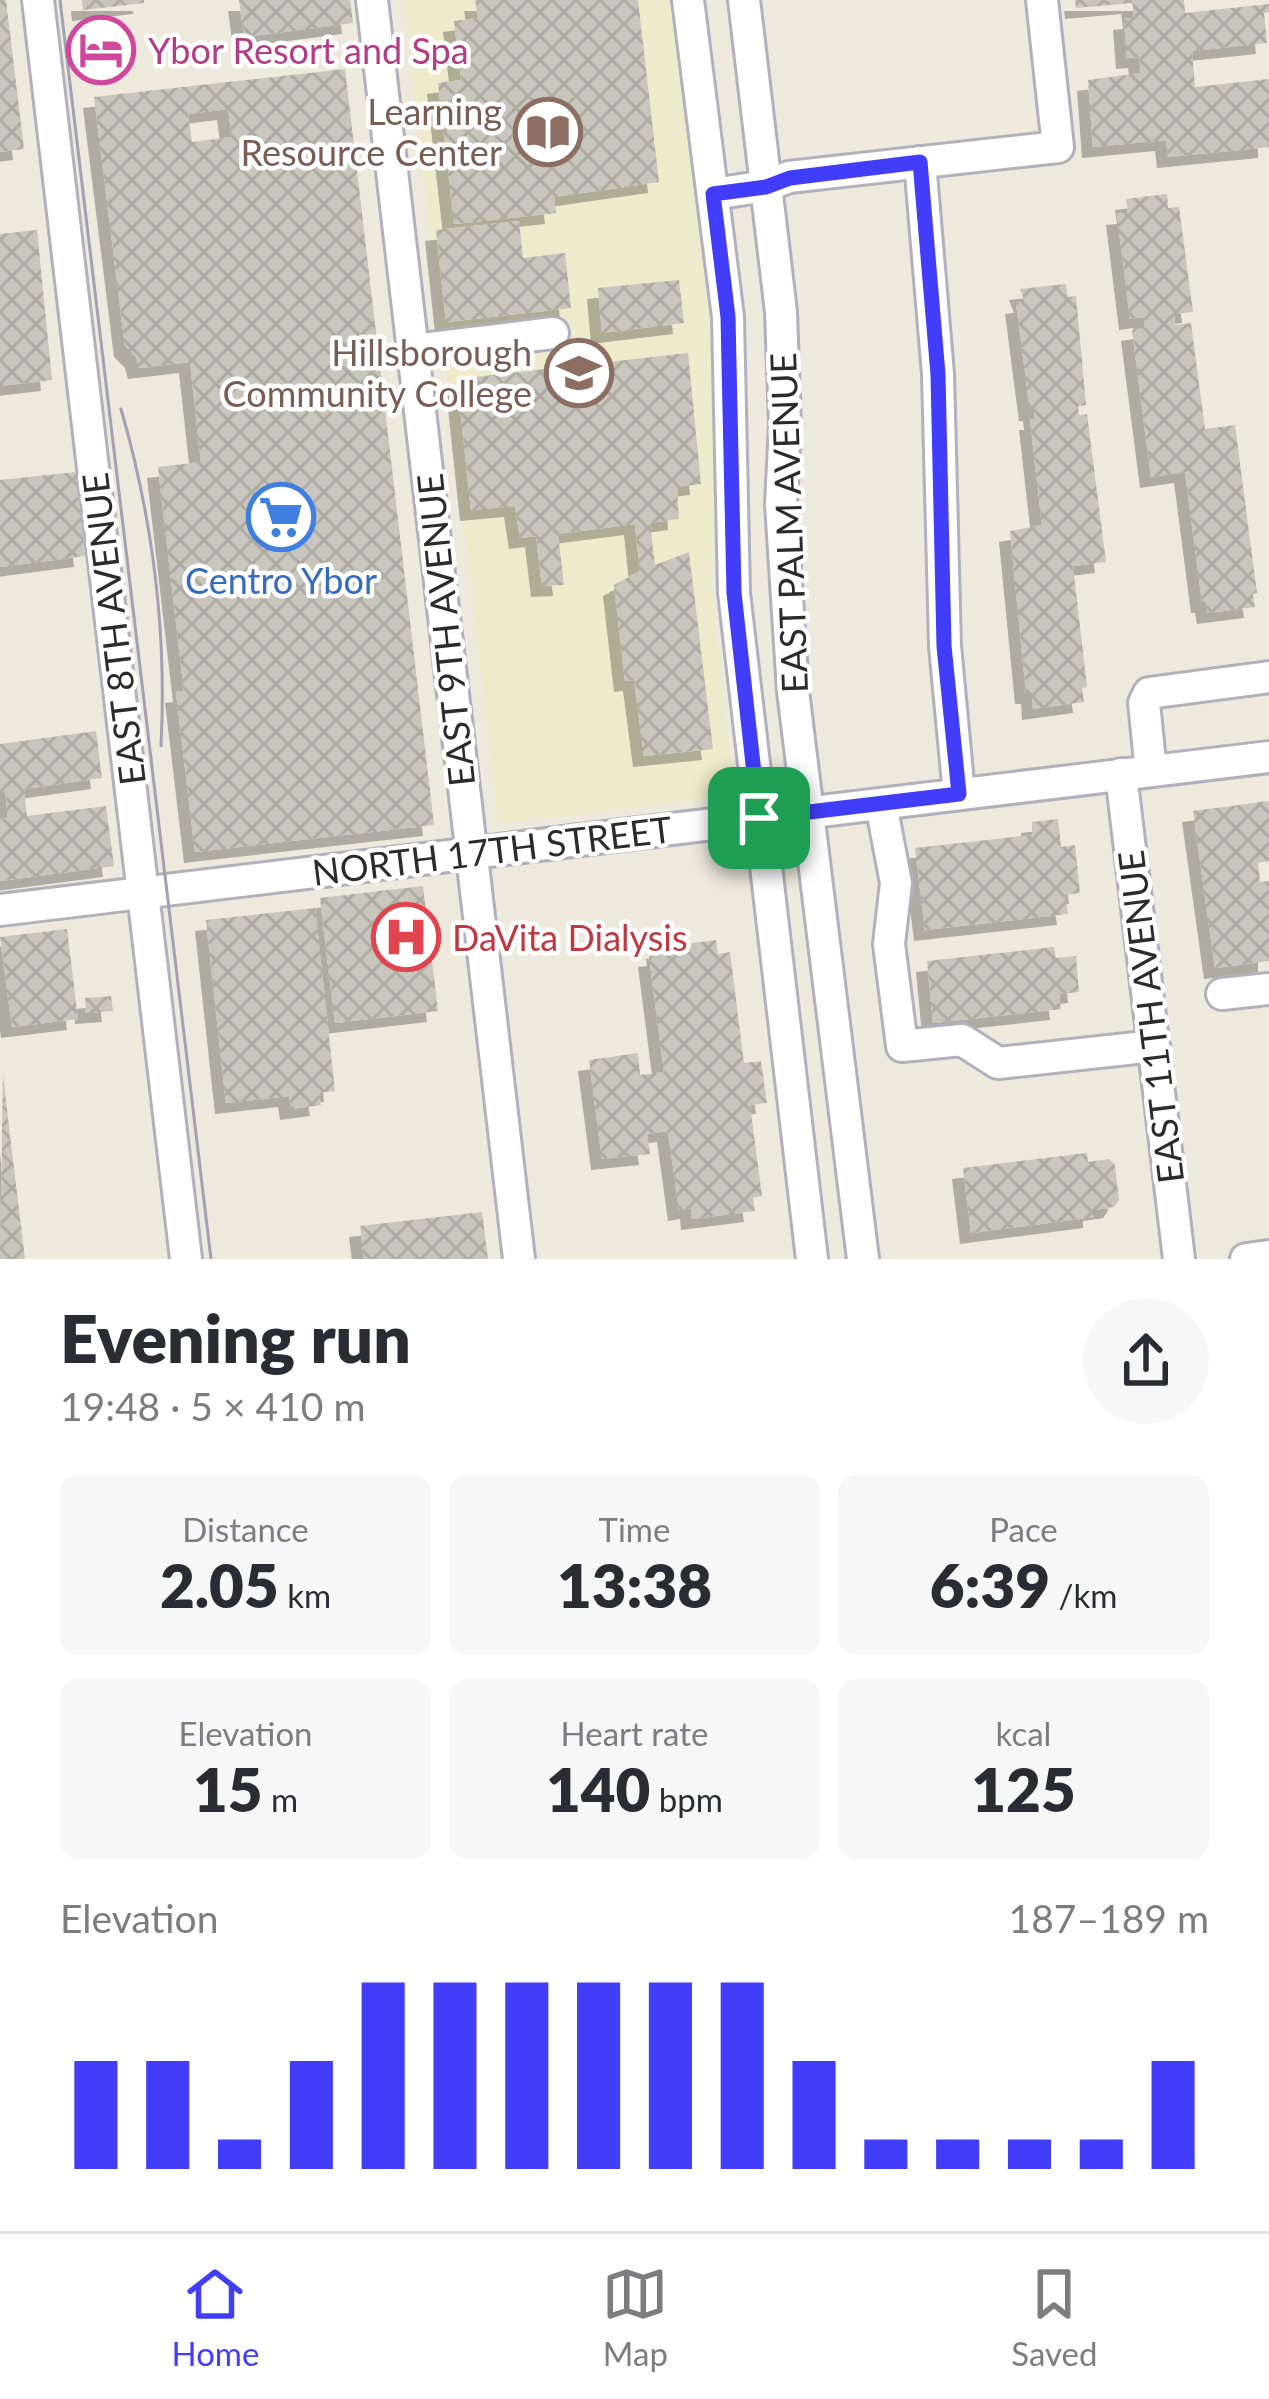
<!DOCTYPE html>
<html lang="en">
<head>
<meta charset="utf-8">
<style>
  body { margin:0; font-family:Lato,sans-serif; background:#f7f7f7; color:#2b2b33; height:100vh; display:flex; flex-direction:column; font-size:45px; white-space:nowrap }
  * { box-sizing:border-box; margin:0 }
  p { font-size:39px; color:#7c7c81 }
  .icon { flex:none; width:66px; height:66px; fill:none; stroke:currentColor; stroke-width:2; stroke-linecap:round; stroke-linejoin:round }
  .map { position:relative; height:1259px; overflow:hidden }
  .sheet { display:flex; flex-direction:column; background:#fff; flex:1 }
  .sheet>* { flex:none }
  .pin { position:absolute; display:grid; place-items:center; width:102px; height:102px; color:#fff; margin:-51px; border-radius:24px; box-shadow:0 6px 18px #0006 }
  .round { display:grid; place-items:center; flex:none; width:126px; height:126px; border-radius:63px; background:#f7f7f7 }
  .head { display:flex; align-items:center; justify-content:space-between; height:204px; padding:0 60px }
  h1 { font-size:66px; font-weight:800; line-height:90px }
  .figures { display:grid; grid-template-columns:repeat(3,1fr); gap:18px; height:204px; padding:12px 60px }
  .figures div { display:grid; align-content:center; border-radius:18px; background:#f7f7f7; text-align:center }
  .figures b { font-size:60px; font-weight:800 }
  .figures small { font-size:33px; font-weight:400 }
  .figures p { font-size:33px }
  .chart { height:336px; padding:24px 60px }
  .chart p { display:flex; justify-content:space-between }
  .chart svg { width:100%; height:216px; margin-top:12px; stroke:#413df9; stroke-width:6 }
  .tabs { display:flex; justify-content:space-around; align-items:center; height:168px; border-top:3px solid #e1e1e2; background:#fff; font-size:33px; color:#7c7c81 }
  .tabs a { display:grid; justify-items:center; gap:6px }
  .tabs .current { color:#413df9 }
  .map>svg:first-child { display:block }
  .education { fill:#eeeacc }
  .building { fill:url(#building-cross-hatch); fill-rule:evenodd; filter:url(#shadow) }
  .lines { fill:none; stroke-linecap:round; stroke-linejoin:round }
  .minor-casing { stroke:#b1b1be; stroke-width:36 }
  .minor { stroke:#fff; stroke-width:30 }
  .tram { stroke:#a1a0b5; stroke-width:3 }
  .route-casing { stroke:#fff; stroke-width:24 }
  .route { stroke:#413df9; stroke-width:15 }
  .labels { text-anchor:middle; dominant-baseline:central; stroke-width:9; stroke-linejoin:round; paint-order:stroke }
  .hotel-label { font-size:36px; fill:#b23c85; stroke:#fff; text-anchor:start }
  .education-label { font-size:36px; fill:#785e54; stroke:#fff; text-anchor:end }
  .street-label { font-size:36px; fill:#2b2b2b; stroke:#fff }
  .shop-label { font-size:36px; fill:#366cbe; stroke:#fff }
  .health-label { font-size:36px; fill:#be3a42; stroke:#fff; text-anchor:start }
</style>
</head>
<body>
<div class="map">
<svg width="1269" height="1259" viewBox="0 0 1269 1259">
  <defs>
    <pattern id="building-cross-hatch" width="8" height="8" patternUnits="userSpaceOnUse" patternTransform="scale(3)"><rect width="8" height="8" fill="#c8c6bc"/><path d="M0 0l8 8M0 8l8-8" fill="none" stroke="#acaaa2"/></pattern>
    <filter id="shadow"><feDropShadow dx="-11" dy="11" stdDeviation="0" flood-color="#0004"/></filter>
  </defs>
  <rect width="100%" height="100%" fill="#ede9dd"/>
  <!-- education -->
  <polygon class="education" points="403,0 674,0 711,316 715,430 712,583 734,795 498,824"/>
  <!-- building -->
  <g class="building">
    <polygon points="0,0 6,0 24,149 0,152"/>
    <polygon points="82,0 144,0 144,3 83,10"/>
    <polygon points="239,0 350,0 353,23 244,37"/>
    <polygon points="475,0 638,0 659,182 554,197 556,213 454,224 438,83 461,80 454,21 478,18"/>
    <polygon points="1075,0 1132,0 1132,3 1076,8"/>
    <polygon points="1132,0 1184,0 1185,13 1269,4 1269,12 1264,13 1267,43 1192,51 1195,87 1269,79 1269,147 1168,157 1166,140 1093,147 1088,80 1141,73 1139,57 1127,58 1124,19 1134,18"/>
    <path d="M345 69 434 825 195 852 176 692 184 691 158 467 201 462 190 362 139 368 136 357 125 346 94 97ZM228 109 232 137 192 142 188 114Z"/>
    <polygon points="1167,194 1168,208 1179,207 1193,312 1174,314 1175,325 1191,323 1205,429 1235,425 1257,593 1253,594 1255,607 1208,613 1206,602 1202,602 1185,472 1151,477 1132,330 1145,328 1144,317 1130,319 1117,214 1128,213 1126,199"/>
    <polygon points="519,221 523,258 565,253 571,308 446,322 436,230"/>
    <polygon points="37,230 52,380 0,386 0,234"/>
    <polygon points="679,280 684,323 602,333 598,288"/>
    <polygon points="1066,284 1068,297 1076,296 1086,405 1078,406 1079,415 1087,414 1106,562 1073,566 1087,687 1082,688 1084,702 1033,709 1032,693 1026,693 1010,531 1042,525 1030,419 1035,419 1034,410 1030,410 1016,303 1025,302 1020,289"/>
    <polygon points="688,353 701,484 677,487 679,519 650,523 655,565 689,552 713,749 644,756 634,680 625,681 614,585 640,571 635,524 558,534 564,585 542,586 536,536 520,538 515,506 471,510 457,379"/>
    <polygon points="76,472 85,556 0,567 0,480"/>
    <polygon points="96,731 102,778 24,789 27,816 106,806 114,866 0,881 0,819 8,818 5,791 0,792 0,744"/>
    <polygon points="1269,801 1269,861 1258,863 1260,882 1269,881 1269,961 1215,968 1193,811"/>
    <polygon points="1058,819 1061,847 1075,845 1080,893 1065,895 1068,914 925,930 915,848 1032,835 1032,822"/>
    <polygon points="423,886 438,1011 335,1023 320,898"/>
    <polygon points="315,908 335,1091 319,1093 321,1105 291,1109 289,1096 226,1103 206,920"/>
    <polygon points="67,929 78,1019 12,1027 0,937"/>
    <polygon points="716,940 718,954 730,952 744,1063 761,1061 767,1103 750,1105 762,1196 753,1198 755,1211 692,1219 691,1208 679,1210 668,1131 647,1134 650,1154 602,1159 589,1060 638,1053 640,1075 664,1072 649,956 658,955 657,948"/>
    <polygon points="1054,947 1056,958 1076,956 1079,992 1059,994 1061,1009 933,1023 927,961"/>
    <polygon points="111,996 113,1011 86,1013 85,998"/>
    <polygon points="3,1075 10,1135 25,1259 0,1259"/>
    <polygon points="1087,1153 1088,1162 1109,1159 1115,1165 1119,1200 1114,1207 1094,1210 1094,1217 971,1233 963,1168"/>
    <polygon points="482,1212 488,1259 364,1259 360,1226"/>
  </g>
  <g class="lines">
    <!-- minor casing -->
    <g class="minor-casing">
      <g id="minor">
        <polyline points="38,0 186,1259"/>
        <polyline points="372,0 519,1259"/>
        <polyline points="688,0 728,317 734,593 812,1259"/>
        <polyline points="744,0 781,312 785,425 781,504 793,691 863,1259"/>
        <polyline points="920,162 938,374 945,646 959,794"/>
        <polyline points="713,194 766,186 789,177 1058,147 1042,0"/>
        <polyline points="414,350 553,333"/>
        <polyline points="1151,771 1144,703 1149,693 1269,677"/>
        <polyline points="1121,774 1179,1259"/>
        <polyline points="881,804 896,883 889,944 902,1046 962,1040 998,1063 1154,1046"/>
        <polyline points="0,910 1269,757"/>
        <polyline points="1222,994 1269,989"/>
        <polyline points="1246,1259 1269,1256"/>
      </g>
    </g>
    <!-- minor -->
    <use href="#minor" class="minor"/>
    <!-- tram -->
    <g class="tram">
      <polyline points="60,0 211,1259"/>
      <path d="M121 409C153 520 167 631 161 746"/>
    </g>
  </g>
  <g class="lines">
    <!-- route casing -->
    <g class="route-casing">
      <polygon id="route" points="920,162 938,374 944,646 959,794 759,818 734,593 728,317 713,194 766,187 790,178"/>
    </g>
    <!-- route -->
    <use href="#route" class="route"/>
  </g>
  <!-- icons -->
  <defs>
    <g id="hotel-ring" transform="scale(3.45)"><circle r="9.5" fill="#fff" stroke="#d1479c" stroke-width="1.5"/><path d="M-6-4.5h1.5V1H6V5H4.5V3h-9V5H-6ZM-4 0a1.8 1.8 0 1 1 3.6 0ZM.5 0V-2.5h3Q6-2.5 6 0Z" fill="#d1479c"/></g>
    <g id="library-ring" transform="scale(3.45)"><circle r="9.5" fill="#fff" stroke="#8d6e63" stroke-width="1.5"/><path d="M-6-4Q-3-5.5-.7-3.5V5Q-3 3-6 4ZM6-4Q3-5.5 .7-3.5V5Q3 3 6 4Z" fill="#8d6e63"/></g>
    <g id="university-ring" transform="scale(3.45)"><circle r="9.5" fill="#fff" stroke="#8d6e63" stroke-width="1.5"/><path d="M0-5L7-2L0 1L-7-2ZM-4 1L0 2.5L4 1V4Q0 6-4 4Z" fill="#8d6e63"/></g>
    <g id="supermarket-ring" transform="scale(3.45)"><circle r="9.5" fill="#fff" stroke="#3f7fe0" stroke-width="1.5"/><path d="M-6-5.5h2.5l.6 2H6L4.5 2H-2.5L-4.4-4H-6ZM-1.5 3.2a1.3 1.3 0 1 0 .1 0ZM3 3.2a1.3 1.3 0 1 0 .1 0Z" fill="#3f7fe0"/></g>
    <g id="hospital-ring" transform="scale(3.45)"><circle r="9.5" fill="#fff" stroke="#e0444e" stroke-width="1.5"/><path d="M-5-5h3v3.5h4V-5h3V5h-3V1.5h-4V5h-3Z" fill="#e0444e"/></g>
  </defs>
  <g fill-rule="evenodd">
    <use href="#hotel-ring" x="101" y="50"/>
    <use href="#library-ring" x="548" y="132"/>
    <use href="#university-ring" x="579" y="373"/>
    <use href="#supermarket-ring" x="281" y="517"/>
    <use href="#hospital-ring" x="406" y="937"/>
  </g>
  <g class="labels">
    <!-- hotel labels -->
    <g class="hotel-label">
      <text x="148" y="50">Ybor Resort and Spa</text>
    </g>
    <!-- education labels -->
    <g class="education-label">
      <text x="502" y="111">Learning<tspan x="502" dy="41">Resource Center</tspan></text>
      <text x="532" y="352">Hillsborough<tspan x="532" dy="41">Community College</tspan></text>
    </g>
    <!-- street labels -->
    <g class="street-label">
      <text transform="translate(788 523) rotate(-92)">EAST PALM AVENUE</text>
      <text transform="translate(113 629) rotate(-97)">EAST 8TH AVENUE</text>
      <text transform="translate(445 630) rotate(-96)">EAST 9TH AVENUE</text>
      <text transform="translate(492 850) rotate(-7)">NORTH 17TH STREET</text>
      <text transform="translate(1150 1017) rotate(-97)">EAST 11TH AVENUE</text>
    </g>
    <!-- shop labels -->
    <g class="shop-label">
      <text x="281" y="580">Centro Ybor</text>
    </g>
    <!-- health labels -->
    <g class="health-label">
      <text x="452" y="937">DaVita Dialysis</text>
    </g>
  </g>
</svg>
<div class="pin" style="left:759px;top:818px;background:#1e9e55"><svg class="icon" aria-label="arrive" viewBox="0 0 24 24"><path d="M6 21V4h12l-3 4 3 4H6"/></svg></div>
</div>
<section class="sheet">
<div class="head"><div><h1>Evening run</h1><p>19:48 · 5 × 410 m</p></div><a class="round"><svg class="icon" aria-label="share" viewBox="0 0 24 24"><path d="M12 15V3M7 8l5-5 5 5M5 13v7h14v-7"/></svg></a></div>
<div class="figures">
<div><p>Distance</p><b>2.05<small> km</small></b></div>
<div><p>Time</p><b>13:38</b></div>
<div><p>Pace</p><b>6:39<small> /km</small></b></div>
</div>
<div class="figures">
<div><p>Elevation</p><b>15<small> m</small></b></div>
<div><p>Heart rate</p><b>140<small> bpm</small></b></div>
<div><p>kcal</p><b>125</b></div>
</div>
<div class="chart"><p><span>Elevation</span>187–189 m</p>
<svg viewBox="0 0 160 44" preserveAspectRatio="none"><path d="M5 44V22M15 44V22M25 44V38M35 44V22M45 44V6M55 44V6M65 44V6M75 44V6M85 44V6M95 44V6M105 44V22M115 44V38M125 44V38M135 44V38M145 44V38M155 44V22"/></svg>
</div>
</section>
<nav class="tabs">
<a class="current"><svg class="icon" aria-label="home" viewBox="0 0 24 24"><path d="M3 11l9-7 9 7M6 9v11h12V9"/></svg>Home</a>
<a><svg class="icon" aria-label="map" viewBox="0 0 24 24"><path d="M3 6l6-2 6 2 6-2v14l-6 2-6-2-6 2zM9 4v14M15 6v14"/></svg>Map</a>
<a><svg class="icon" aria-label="saved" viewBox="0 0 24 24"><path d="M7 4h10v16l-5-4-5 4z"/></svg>Saved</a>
</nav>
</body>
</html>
